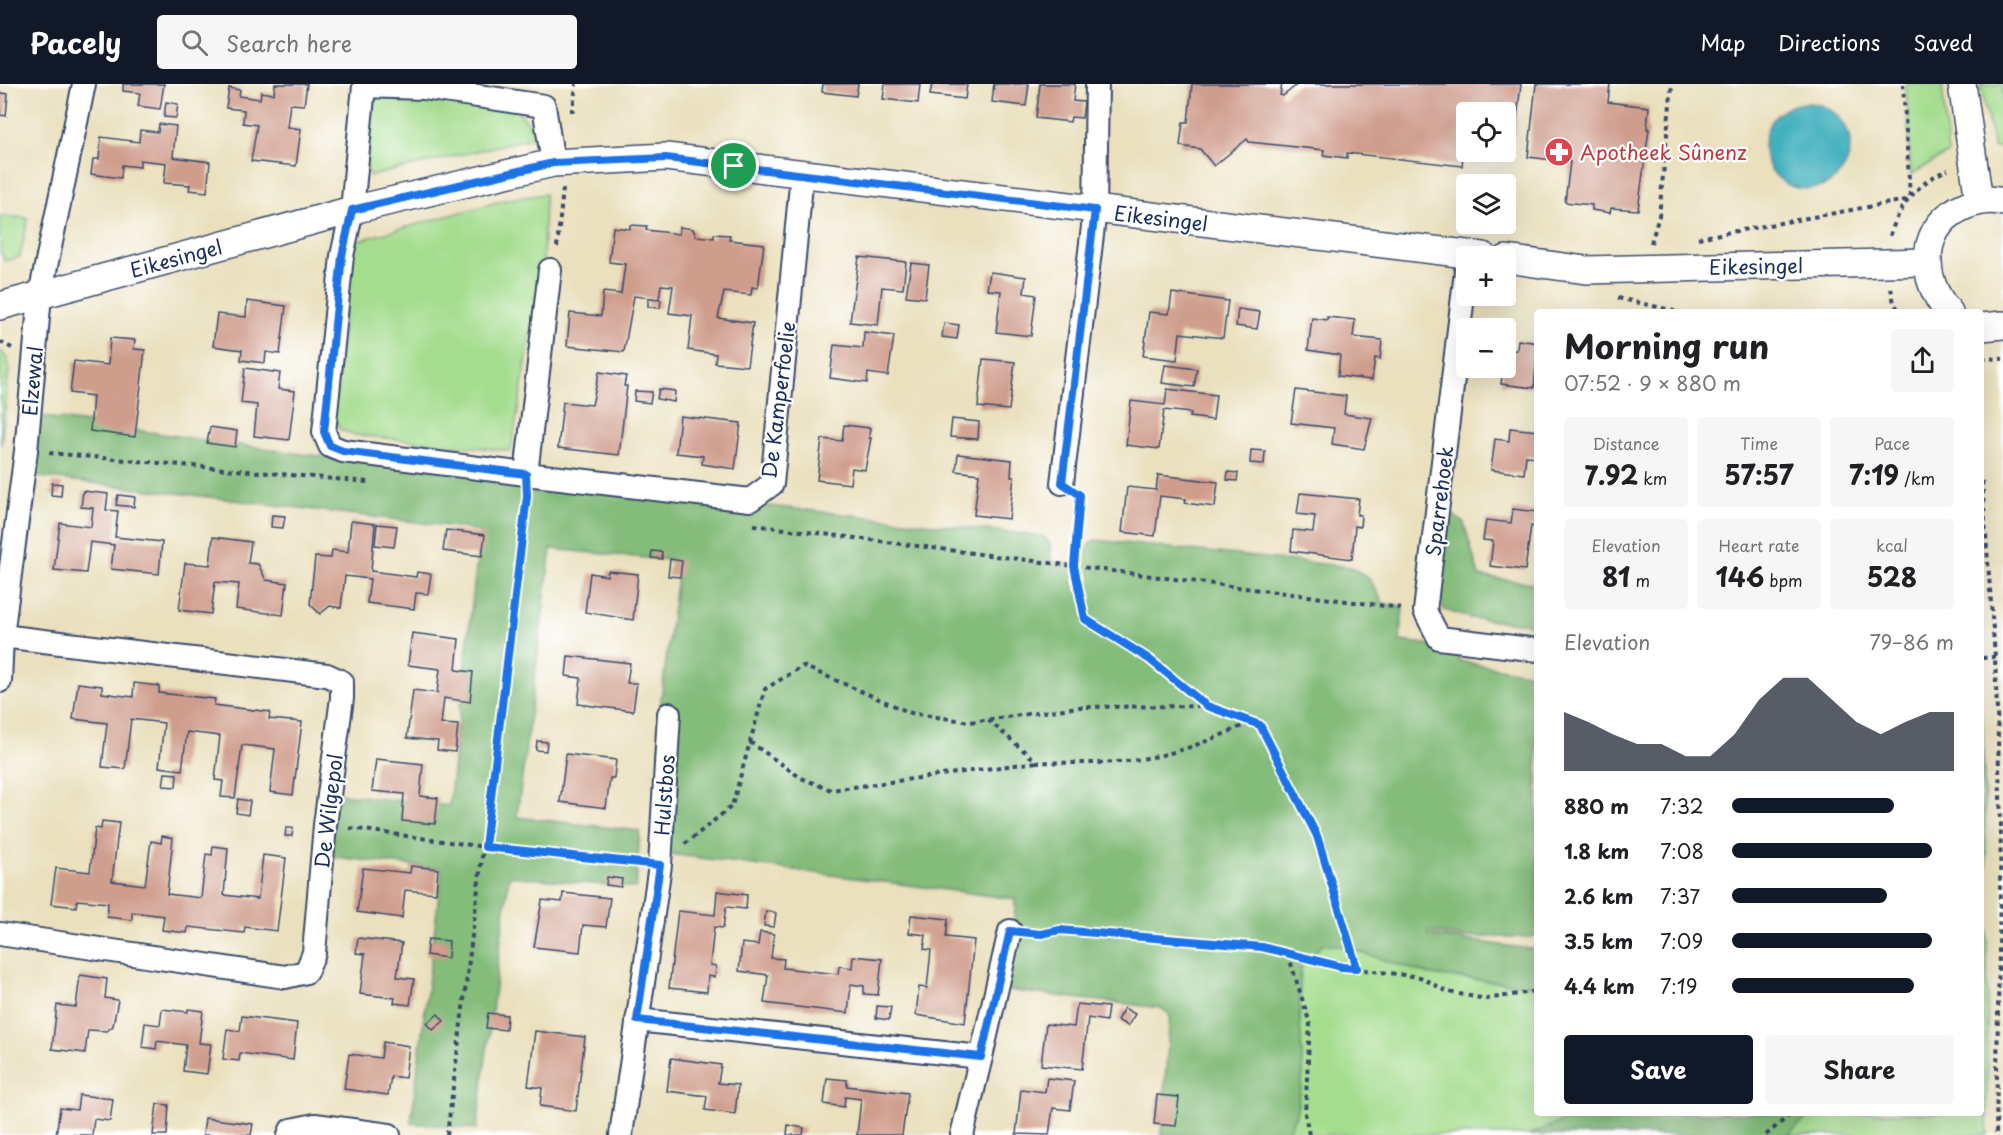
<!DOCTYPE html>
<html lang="en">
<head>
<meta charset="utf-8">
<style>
  body { margin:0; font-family:"Playpen Sans",sans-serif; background:#f6f6f6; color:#202124; height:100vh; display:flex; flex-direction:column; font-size:22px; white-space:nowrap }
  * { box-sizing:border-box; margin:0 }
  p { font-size:20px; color:#757577 }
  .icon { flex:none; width:33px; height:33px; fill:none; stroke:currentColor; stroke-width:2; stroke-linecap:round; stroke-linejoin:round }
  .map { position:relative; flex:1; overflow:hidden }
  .details { position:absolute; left:1534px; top:225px; width:450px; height:807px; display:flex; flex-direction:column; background:#fff; border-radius:6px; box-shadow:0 6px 24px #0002 }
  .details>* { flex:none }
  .controls { position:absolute; left:1456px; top:18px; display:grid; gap:12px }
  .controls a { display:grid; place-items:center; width:60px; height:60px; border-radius:6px; background:#fff; box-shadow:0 6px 24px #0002; font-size:30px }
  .pin { position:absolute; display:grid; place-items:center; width:51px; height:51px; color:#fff; margin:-26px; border:3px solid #fff; border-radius:50%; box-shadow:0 2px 6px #0007 }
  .round { display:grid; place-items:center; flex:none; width:63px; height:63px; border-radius:6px; background:#f6f6f6 }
  .summary { display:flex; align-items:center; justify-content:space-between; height:102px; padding:0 30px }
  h1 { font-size:33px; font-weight:700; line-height:45px }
  .metrics { display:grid; grid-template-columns:repeat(3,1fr); gap:9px; height:102px; padding:6px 30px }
  .metrics div { display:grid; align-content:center; border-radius:6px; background:#f6f6f6; text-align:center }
  .metrics b { font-size:26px; font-weight:700 }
  .metrics small { font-size:16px; font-weight:400 }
  .metrics p { font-size:16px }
  .chart { height:168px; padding:12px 30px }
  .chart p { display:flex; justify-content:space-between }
  .chart svg { width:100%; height:108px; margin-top:6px; fill:#111827; opacity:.7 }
  .cta { display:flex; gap:12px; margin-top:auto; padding:12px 30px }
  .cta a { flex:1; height:69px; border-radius:6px; background:#111827; color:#fff; font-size:24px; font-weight:700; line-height:69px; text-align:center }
  .cta a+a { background:#f6f6f6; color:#202124 }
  ul { padding:0 30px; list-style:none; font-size:20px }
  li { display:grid; grid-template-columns:96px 72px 1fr; align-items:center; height:45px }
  li i { height:15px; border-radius:8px; background:#111827 }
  header { display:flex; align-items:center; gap:36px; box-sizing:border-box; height:84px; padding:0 30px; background:#111827; color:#fff }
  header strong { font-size:28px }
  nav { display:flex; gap:33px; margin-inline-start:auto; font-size:21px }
  .search { width:420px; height:54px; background:#f6f6f6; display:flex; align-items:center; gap:15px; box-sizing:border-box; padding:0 21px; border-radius:6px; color:#757577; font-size:22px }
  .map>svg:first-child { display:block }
  .green { fill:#a5dd8f; stroke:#608676; stroke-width:1.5 }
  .forest { fill:#84bc7a; stroke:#50766c; stroke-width:1.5 }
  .water { fill:#42b1be; stroke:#2e708e; stroke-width:1.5 }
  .building { fill:#cf9d8c }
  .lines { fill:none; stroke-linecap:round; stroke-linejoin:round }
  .minor-casing { stroke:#3a4a6c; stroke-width:26 }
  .tertiary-casing { stroke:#3a4a6c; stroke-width:30 }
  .path { stroke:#3a4a6c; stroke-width:4; stroke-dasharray:4.5 4.5; stroke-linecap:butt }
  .minor { stroke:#fff; stroke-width:22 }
  .tertiary { stroke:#fff; stroke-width:27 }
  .route-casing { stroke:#fff; stroke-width:12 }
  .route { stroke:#1a73e8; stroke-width:8 }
  .labels { text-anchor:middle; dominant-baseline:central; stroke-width:4.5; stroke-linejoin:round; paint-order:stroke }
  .health-label { font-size:20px; fill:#be3a42; stroke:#fff; text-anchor:start }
  .street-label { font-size:20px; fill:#1b2f5e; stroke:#fff }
</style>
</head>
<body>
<header>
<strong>Pacely</strong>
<div class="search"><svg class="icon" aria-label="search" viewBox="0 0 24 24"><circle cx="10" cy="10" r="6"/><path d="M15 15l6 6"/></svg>Search here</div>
<nav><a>Map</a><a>Directions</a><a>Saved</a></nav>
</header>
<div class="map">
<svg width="2003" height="1051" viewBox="0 0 2003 1051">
  <rect width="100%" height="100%" fill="#fff"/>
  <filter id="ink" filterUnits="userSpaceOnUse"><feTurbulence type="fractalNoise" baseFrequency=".0167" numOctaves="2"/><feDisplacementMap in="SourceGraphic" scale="12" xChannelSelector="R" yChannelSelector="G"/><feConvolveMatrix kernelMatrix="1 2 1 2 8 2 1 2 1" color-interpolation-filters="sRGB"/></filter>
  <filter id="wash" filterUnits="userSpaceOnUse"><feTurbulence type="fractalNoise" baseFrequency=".008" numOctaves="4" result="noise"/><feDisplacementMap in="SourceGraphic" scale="24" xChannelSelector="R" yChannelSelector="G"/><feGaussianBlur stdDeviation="1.35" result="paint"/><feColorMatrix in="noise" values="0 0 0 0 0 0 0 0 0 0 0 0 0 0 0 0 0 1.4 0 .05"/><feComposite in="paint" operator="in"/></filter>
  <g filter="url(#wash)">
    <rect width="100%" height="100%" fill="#eae0bd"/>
    <!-- green -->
    <g class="green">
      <polygon points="1906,0 1942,0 1948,69 1911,91"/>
      <polygon points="1980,0 2003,0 2003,64 1994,63"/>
      <polygon points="375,10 517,26 540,52 370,92 367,83"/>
      <polygon points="545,110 543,179 511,367 356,351 341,346 333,334 351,172 356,157 509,115"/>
      <polygon points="0,132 28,134 20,173 5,177 0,168"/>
      <polygon points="0,266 8,275 9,283 1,362"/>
      <polygon points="1982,630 1987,798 1987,1051 1788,1051 1813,1029 1982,1029"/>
      <polygon points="1322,860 1342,862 1430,891 1537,902 1538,1029 1583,1029 1529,1051 1286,1051 1296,1030 1303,991 1299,922 1301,883"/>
    </g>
    <!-- forest -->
    <g class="forest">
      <path d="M39 332 301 370 1042 452C1053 458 1050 466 1051 478L1082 481 1090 459 1095 456 1351 483 1369 494 1384 520 1403 522 1400 557 1459 564V577L1537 591V850L1532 853H1461L1428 848V851L1537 866V902L1430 891 1342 862 1322 860 1301 883 1299 922 1303 991 1296 1030 1286 1051H1161L1170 931 1161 924 1006 906 1014 854 1015 815 663 769 659 630 679 477 551 465 517 733 640 747 636 804 509 792 477 1045 411 1039 442 785 327 772 333 709 449 722 480 448 457 443 34 392Z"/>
      <polygon points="1448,427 1464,439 1479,492 1537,500 1537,541 1470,534 1444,526 1439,511"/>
      <polygon points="1583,1029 1813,1029 1788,1051 1529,1051"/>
    </g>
    <!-- water -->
    <circle class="water" cx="1807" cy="62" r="43"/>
    <g id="blocks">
      <!-- building -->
      <g class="building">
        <polygon points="123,0 164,0 160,25 138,22 140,9 123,7"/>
        <polygon points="275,0 307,0 304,21 290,20 287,43 301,45 296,82 251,77 257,41 243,39 244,26 226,24 229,4 240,6 239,12 260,15 261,8 274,10"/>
        <polygon points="823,0 858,0 856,12 822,8"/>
        <polygon points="885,0 920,0 918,19 883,15"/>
        <polygon points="932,0 967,0 965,15 930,11"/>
        <polygon points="994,0 1029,0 1026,22 992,18"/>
        <polygon points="1040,0 1075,0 1073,17 1084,18 1082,34 1071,33 1070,38 1036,34"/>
        <polygon points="1192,0 1282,0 1280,11 1283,12 1298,0 1521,0 1515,52 1506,51 1506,28 1467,28 1467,64 1464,63 1462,82 1347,69 1347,74 1323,71 1324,66 1249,58 1247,55 1214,82 1200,65 1180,62 1183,38 1188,38"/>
        <polygon points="1536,0 1610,0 1608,18 1649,23 1647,45 1649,45 1638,126 1611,124 1610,129 1592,126 1592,121 1565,118 1570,78 1528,73"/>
        <polygon points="0,9 8,10 6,32 0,31"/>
        <polygon points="166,18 178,20 176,34 164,33"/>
        <polygon points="159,40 176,42 173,73 210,78 207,108 189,106 190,101 164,99 166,79 140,76 140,83 122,81 121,94 91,90 93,75 99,75 101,53 139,58 140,46 158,48"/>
        <polygon points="630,141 647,142 646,146 679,150 680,143 693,145 696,152 714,154 714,150 730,151 729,156 764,160 758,204 752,203 751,211 724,208 718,234 753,239 747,282 715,279 716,270 688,266 692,232 669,229 673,202 661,201 659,215 634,212 624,268 567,262 570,229 601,232 603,208 621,210 625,180 609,178 613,143 630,145"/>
        <polygon points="859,173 906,178 903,205 882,203 878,241 850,238"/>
        <polygon points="911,179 929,181 925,214 906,212"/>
        <polygon points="990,188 1026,193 1024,209 1036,211 1031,252 996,248 1001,207 987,206"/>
        <polygon points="1172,209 1228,217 1223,254 1180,249 1177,276 1143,272 1149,228 1169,230"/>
        <polygon points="648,215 661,216 660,224 648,223"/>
        <polygon points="247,217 286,222 280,270 266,268 265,279 241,276 242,266 213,262 217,230 246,233"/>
        <polygon points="1238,225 1260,228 1257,245 1236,242"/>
        <polygon points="1327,233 1355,236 1353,253 1382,256 1380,275 1375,274 1372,296 1338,292 1340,271 1308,266 1312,234 1327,236"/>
        <polygon points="944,239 959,241 957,255 942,253"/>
        <polygon points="864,248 894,252 888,292 868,289 867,299 830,294 834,261 863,264"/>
        <polygon points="110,254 135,256 134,265 145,266 135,353 90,347 93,312 70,309 74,277 108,281"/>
        <polygon points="1518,256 1538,259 1534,304 1501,300 1503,284 1506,284 1506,267 1517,266"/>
        <polygon points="983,275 1015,278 1009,326 978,323"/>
        <polygon points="1165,281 1197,285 1194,303 1162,299"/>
        <polygon points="245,284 280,289 278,305 295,307 289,356 254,352 257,321 241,319"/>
        <polygon points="599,288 626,292 624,302 627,302 619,371 558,364 563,318 592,321"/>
        <polygon points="659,305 675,307 674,318 657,315"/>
        <polygon points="1167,305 1216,311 1213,336 1190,333 1191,329 1164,326 1159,365 1126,361 1131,317 1165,321"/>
        <polygon points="1296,306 1346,312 1344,330 1372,334 1364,365 1332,360 1334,344 1291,339"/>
        <polygon points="635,307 652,308 650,319 634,317"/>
        <polygon points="680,332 741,339 735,385 702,380 703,372 676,369"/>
        <polygon points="952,335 979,338 978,355 950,353"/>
        <polygon points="844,341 870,344 869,354 871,354 865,386 852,384 850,400 817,396 822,355 842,357"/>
        <polygon points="210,343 237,347 235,363 207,359"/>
        <polygon points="1510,344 1538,347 1538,373 1526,372 1524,390 1491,386 1495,355 1509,357"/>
        <polygon points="1251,366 1265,367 1264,380 1250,379"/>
        <polygon points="958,370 1012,376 1011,393 1014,393 1009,435 974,431 979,390 956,387"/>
        <polygon points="1228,388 1238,389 1237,397 1227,396"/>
        <polygon points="1158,391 1218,398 1215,423 1185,419 1186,415 1160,412 1155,452 1122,448 1127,403 1156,406"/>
        <polygon points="52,399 62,400 61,412 51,411"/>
        <polygon points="83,407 108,410 106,426 118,427 115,453 162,458 159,490 111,485 114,461 90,458 86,489 54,486 60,439 91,443 93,424 81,423"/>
        <polygon points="1300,409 1359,415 1357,431 1361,431 1360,443 1355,442 1352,475 1291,467 1293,446 1313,448 1315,432 1297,430"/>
        <polygon points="118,411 135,413 134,423 116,421"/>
        <polygon points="1513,425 1538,428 1538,443 1531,442 1525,486 1490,482 1493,457 1483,456 1486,436 1511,439"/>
        <polygon points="272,431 285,432 283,444 271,443"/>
        <polygon points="351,437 375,440 371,487 416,493 417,488 431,490 428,510 416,509 414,525 367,519 370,495 345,492 341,524 330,522 320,530 310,520 315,473 331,474 332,466 348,468"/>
        <polygon points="377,440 397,442 394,463 375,461"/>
        <polygon points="446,446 485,451 482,472 443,467"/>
        <polygon points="213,453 251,458 248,479 258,480 266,496 287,499 283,531 236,525 239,500 215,498 211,530 179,526 185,479 210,481"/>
        <polygon points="652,467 662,468 662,475 651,474"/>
        <polygon points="670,475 682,477 680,493 668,492"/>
        <polygon points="608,487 638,490 633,536 585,528 590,489 607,492"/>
        <polygon points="412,549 459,555 456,586 473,588 470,618 444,614 441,640 458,641 455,668 437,666 438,657 407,654 413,606 437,609 440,585 408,581"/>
        <polygon points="568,572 630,579 627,599 637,599 633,627 578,620 581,594 566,592"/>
        <polygon points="78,599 102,602 102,609 133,613 134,599 159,602 159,609 215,615 214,621 270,628 269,635 302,638 293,711 270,708 275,665 242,661 235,714 221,713 223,697 215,696 220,652 187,648 182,686 159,683 164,639 131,635 125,685 102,683 107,639 73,635"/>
        <polygon points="537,657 547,658 546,667 536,666"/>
        <polygon points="566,670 616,676 614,694 610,694 606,724 560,718"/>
        <polygon points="376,675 423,680 420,712 438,714 435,740 402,737 404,710 372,707"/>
        <polygon points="165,689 177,690 176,703 163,702"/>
        <polygon points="238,715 250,717 248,731 236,729"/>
        <polygon points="102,737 119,739 112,797 145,801 151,757 161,759 162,752 173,754 167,810 201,814 206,770 212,771 213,762 228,764 224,811 258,815 263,771 286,774 277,847 245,843 244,849 188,843 187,849 162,846 164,832 132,828 132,836 107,833 108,819 77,816 76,823 51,820 56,784 90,788 95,744 101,745"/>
        <polygon points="286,744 293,744 292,752 285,752"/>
        <polygon points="411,782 438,785 436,809 405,806 402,834 357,828 363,784 410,789"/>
        <polygon points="607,793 622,795 621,803 606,801"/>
        <polygon points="717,807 747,811 746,825 726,823 723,844 714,843 710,881 716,882 715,893 708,892 707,908 669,904 678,827 715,831"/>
        <polygon points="563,809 610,814 606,843 583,841 580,868 534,863 542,816 562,818"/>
        <polygon points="766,827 776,829 774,843 764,842"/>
        <polygon points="911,831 948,835 946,853 974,856 965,939 916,931 919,903 927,904 931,866 924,865 926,851 909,849"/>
        <polygon points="760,848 774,850 771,874 784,875 783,884 838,890 839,882 852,884 853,872 882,875 878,911 864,910 864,902 851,900 848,929 764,919 768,891 739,887 742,859 758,861"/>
        <polygon points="358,854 402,859 397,893 414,895 410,921 394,919 395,914 360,910 365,870 356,869"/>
        <polygon points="428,855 449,857 448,874 426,871"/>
        <polygon points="80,891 107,895 105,914 118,916 113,942 107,947 88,946 85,969 52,965 57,921 76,923"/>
        <polygon points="1077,920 1108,923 1106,937 1088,934 1082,985 1041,981 1046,940 1074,943"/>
        <polygon points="877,922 891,923 889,936 876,934"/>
        <polygon points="1124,924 1135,930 1128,942 1117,936"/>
        <polygon points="162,925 188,928 188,925 203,927 199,959 211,960 207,990 183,987 186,961 157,957 156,965 142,963 145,939 160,941"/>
        <polygon points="488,929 507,931 506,946 486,944"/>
        <polygon points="438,930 444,937 433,946 427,939"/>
        <polygon points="242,932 297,939 293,976 240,969 239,977 223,975 227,945 240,947"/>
        <polygon points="535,947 585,953 576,1027 540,1022 542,1004 528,1002"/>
        <polygon points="383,958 409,962 405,994 391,992 388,1011 344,1005 349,970 381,974"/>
        <polygon points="671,974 721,981 718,999 738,1001 735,1030 705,1026 707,1012 667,1007"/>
        <polygon points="827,994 847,996 847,1002 908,1009 902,1051 857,1051 861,1015 845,1013 844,1023 824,1020"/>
        <polygon points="1047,994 1074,997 1070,1026 1053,1024 1049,1051 1016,1050 1021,1005 1045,1008"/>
        <polygon points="79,1011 113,1015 110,1037 94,1035 92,1051 56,1051 60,1024 77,1026"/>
        <polygon points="1157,1011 1179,1013 1176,1042 1154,1040"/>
        <polygon points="157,1020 169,1021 167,1051 153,1051"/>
        <polygon points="205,1034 253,1040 251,1051 203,1051"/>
        <polygon points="788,1041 804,1044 803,1051 787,1051"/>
      </g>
    </g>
  </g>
  <g filter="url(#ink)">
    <use href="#blocks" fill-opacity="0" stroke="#3a4a6c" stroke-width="1.5"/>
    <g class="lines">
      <!-- minor casing -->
      <g class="minor-casing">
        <g id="minor">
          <polyline points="1467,179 1425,527 1439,554 1538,566"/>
          <polyline points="550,186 526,390 750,416 772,400 802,90"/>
          <polyline points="526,390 343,367 330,362 324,348 342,172 352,126 364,2 424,4 544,22 553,79"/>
          <polyline points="1062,399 1095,126 1097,0"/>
          <polyline points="0,597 2,552 26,367 40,211 84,0"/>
          <polyline points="0,850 285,893 306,888 314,869 325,741 342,614 342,598 327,591 2,552"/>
          <polyline points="637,936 981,973 1010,847"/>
          <polyline points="289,1051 291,1046 315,1041 389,1051"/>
          <polyline points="621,1051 660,781 669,630"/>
          <polyline points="962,1051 981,973"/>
        </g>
      </g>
      <!-- tertiary casing -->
      <g class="tertiary-casing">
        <g id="tertiary">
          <polyline points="1962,0 1979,117"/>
          <polyline points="1506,175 1586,186 1927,178"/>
          <polyline points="0,222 352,126 553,79 666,73 1483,172"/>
          <path d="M1949 228C1918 194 1919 140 1967 121 1978 117 1991 114 2003 118"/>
          <polyline points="1982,243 2003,241"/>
        </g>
      </g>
      <!-- path -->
      <g class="path">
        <polyline points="1903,0 1910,112"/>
        <polyline points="570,26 573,26 576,0"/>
        <path d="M1890 152C1898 124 1919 96 1948 86"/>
        <polyline points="1698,154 1906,116"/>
        <polyline points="1651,159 1659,132 1672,0"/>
        <polyline points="557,163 563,105"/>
        <polyline points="1891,204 1894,219 1900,228"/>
        <polyline points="1618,214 1679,228"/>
        <polyline points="0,258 12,264"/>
        <polyline points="1982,274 2003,275"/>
        <polyline points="49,369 368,398"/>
        <polyline points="1982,397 1995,573 2001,739 1996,1051"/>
        <polyline points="1079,417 1074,482 1085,535 1149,575 1207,622 1260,641 1317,752 1357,884"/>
        <polyline points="754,441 1401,524"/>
        <polyline points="1982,574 1995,573"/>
        <path d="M988 636 1037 678C1073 679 1112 681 1147 674 1184 668 1218 653 1251 638"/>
        <polyline points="750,658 801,694 831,706 1037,678"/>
        <polyline points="350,744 485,763 637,779"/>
        <polyline points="685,760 732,722 765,605 803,582 911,629 970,638 1079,623 1207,622"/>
        <polyline points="1035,850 1060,846 1262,863 1342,883 1420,893 1448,908 1486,915 1538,907"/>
        <polyline points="1288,870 1310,940 1305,1030 1309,1051"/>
        <polyline points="447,1051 527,415"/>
        <polyline points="1766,1051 1792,1029"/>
      </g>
      <!-- minor -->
      <use href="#minor" class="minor"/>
      <!-- tertiary -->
      <use href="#tertiary" class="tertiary"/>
    </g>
  </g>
  <g class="lines" filter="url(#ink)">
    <!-- route casing -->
    <g class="route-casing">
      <polygon id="route" points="666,74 1095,126 1062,399 1080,411 1074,482 1085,535 1149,575 1207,622 1260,641 1317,752 1357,884 1342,883 1262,863 1060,846 1041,850 1010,847 981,973 637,936 660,781 485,763 527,412 526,390 343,367 330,362 324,348 342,172 352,126 553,79"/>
    </g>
    <!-- route -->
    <use href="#route" class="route"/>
  </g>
  <!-- icons -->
  <defs>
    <g id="pharmacy-disc" transform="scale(1.5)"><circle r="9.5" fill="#e0444e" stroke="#fff"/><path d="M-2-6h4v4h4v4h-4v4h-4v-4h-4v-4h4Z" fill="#fff"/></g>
  </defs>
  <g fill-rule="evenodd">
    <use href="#pharmacy-disc" x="1559" y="68"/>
  </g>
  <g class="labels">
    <!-- health labels -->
    <g class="health-label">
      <text x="1580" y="68">Apotheek Sûnenz</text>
    </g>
    <!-- street labels -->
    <g class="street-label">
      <text transform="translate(1161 134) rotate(7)">Eikesingel</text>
      <text transform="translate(176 174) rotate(-15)">Eikesingel</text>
      <text transform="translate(1756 182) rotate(-1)">Eikesingel</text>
      <text transform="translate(32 297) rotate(-85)">Elzewal</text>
      <text transform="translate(778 316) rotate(-83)">De Kamperfoelie</text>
      <text transform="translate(1439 417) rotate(-83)">Sparrehoek</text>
      <text transform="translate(664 711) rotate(-86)">Hulstbos</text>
      <text transform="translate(328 727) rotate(-83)">De Wilgepol</text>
    </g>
  </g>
</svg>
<div class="controls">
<a><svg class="icon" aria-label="locate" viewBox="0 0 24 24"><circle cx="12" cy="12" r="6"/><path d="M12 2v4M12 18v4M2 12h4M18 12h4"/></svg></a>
<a><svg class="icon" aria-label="layers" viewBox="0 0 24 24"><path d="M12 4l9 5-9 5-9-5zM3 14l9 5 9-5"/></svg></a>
<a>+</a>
<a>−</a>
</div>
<div class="pin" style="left:734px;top:82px;background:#1e9e55"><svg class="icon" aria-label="arrive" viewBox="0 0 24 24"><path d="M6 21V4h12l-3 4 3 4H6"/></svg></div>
<section class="details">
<div class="summary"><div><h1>Morning run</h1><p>07:52 · 9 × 880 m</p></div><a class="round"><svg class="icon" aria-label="share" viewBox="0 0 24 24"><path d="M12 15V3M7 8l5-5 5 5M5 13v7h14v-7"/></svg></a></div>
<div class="metrics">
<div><p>Distance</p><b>7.92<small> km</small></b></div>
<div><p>Time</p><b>57:57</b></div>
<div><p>Pace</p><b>7:19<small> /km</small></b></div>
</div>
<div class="metrics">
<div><p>Elevation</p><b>81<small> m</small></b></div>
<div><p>Heart rate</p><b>146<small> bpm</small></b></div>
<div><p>kcal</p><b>528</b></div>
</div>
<div class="chart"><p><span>Elevation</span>79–86 m</p>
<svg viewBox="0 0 160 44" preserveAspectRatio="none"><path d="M0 44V20L10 24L20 29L30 33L40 33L50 38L60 38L70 29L80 15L90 6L100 6L110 15L120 24L130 29L140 24L150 20L160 20V44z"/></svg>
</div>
<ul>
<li><b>880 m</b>7:32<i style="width:73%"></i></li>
<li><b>1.8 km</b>7:08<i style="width:90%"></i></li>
<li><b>2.6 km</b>7:37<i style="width:70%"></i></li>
<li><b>3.5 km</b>7:09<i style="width:90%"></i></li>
<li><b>4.4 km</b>7:19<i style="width:82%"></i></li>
</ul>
<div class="cta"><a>Save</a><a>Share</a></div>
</section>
</div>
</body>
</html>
